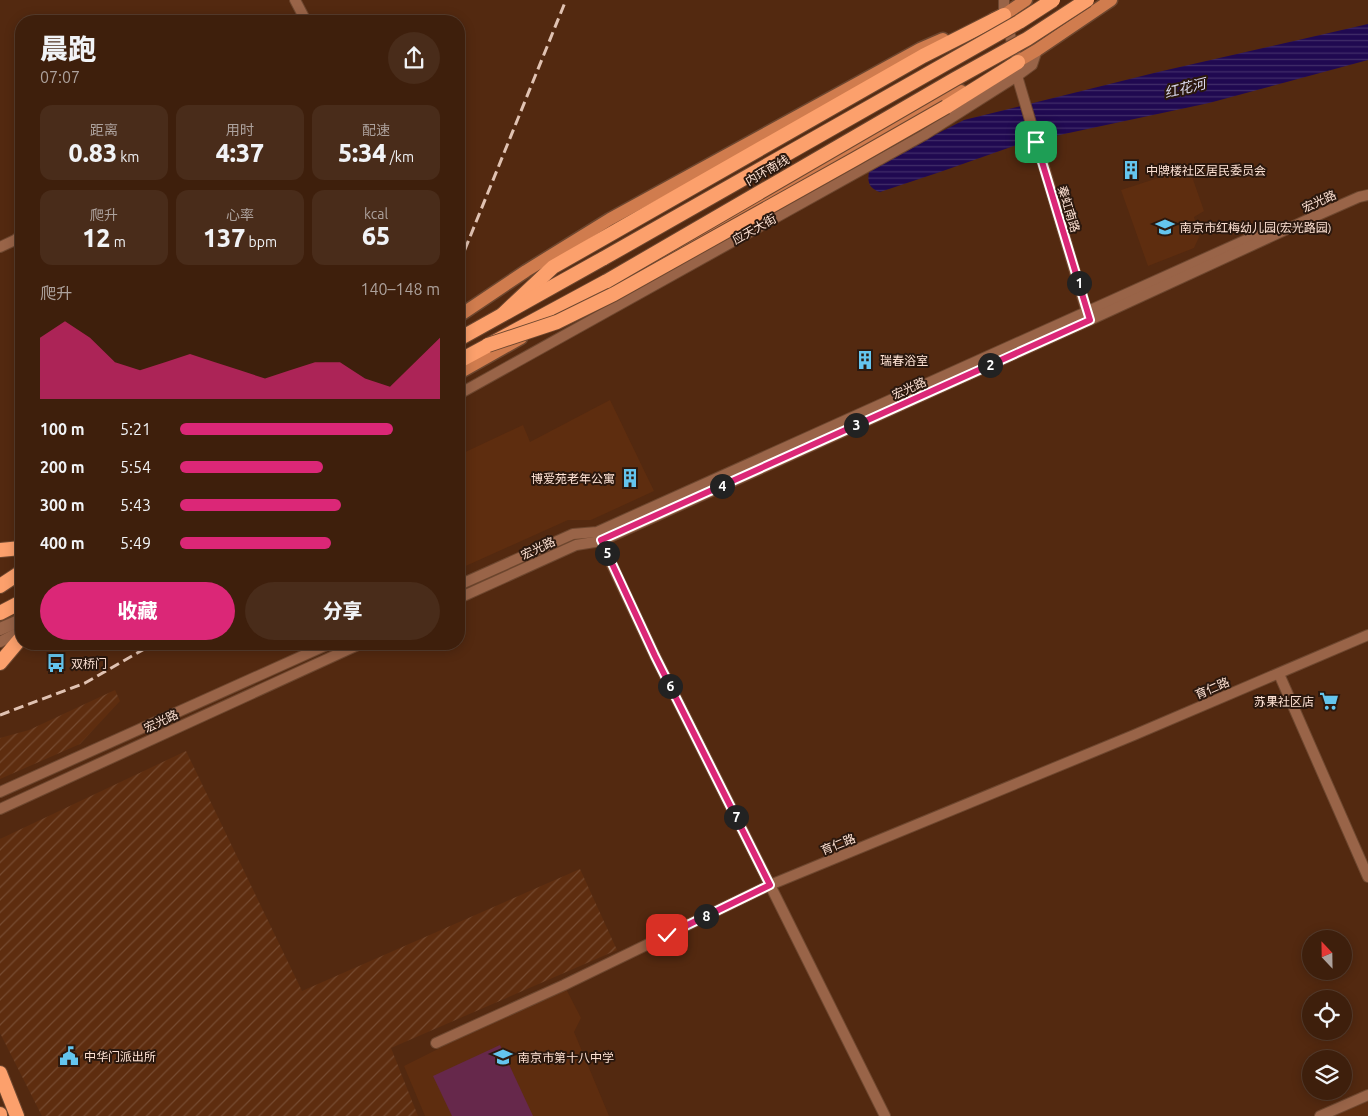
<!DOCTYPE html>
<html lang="zh">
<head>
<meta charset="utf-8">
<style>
  body { margin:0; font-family:Ubuntu,"Noto Sans SC",sans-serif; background:#492c1a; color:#f1f3f6; height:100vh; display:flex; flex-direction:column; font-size:19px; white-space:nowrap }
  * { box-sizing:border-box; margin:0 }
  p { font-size:16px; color:#ada29d }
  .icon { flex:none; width:28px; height:28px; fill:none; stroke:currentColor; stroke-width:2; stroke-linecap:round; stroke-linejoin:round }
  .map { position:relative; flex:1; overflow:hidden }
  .panel { position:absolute; left:15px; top:15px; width:450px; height:635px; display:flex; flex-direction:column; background:#3e1f0c; border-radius:20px; box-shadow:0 2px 12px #0003,0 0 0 1px #573d2d }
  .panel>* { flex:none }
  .needle { width:32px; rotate:338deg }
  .buttons { position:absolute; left:1302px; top:930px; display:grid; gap:10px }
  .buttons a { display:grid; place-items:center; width:50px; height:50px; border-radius:50%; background:#3e1f0c; box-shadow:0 2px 12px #0003,0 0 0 1px #573d2d; font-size:25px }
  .pin { position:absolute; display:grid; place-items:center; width:42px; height:42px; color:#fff; margin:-21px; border-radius:10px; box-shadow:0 2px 8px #0006 }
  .km { position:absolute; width:25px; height:25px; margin:-12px; border-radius:50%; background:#222; color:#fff; font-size:14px; line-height:25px; text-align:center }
  .round { display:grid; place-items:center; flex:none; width:52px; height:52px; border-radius:26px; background:#492c1a }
  .summary { display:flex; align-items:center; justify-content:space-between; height:85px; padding:0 25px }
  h1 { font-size:28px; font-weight:800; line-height:38px }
  .figures { display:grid; grid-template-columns:repeat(3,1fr); gap:8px; height:85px; padding:5px 25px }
  .figures div { display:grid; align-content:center; border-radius:12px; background:#492c1a; text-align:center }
  .figures b { font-size:25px; font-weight:800 }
  .figures small { font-size:14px; font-weight:400 }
  .figures p { font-size:14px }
  .chart { height:140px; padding:10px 25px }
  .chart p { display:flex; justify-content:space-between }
  .chart svg { width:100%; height:90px; margin-top:5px; fill:#db2777; opacity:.7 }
  .primary-button { display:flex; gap:10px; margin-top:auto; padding:10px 25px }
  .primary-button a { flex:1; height:58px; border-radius:30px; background:#db2777; color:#fff; font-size:20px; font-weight:800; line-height:58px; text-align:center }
  .primary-button a+a { background:#492c1a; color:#f1f3f6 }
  ul { padding:0 25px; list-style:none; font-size:16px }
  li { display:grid; grid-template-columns:80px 60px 1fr; align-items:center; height:38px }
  li i { height:12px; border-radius:6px; background:#db2777 }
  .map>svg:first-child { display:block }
  .built { fill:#5e2d0f }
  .industrial { fill:url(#industrial-furrows) }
  .green { fill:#66284b }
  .water { fill:url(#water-rules) }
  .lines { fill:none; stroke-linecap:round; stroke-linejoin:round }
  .minor-casing { stroke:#6e472f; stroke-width:12 }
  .tertiary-casing { stroke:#6e472f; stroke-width:15 }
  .secondary-casing { stroke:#6e472f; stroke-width:15 }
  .trunk-casing { stroke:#6e472f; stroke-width:16 }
  .minor { stroke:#996448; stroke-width:10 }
  .tertiary { stroke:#996448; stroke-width:12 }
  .secondary { stroke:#d07c4e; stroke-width:12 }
  .trunk { stroke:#fca06c; stroke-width:14 }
  .rail { stroke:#e0c2b2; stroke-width:3; stroke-dasharray:10 5; stroke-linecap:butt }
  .trunk-bridge-casing { stroke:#6e472f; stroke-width:16; stroke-linecap:butt }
  .trunk-bridge { stroke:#fca06c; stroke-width:14 }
  .route-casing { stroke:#fff; stroke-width:10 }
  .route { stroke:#db2777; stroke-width:6 }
  .labels { text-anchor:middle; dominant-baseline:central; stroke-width:4; stroke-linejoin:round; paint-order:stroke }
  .street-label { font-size:12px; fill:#fee2d4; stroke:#2b180e }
  .poi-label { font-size:12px; fill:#fee2d4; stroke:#2b180e; text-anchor:start }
  .water-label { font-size:14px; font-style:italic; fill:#dad9ef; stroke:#2b180e }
</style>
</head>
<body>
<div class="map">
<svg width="1368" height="1116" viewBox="0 0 1368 1116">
  <defs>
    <pattern id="industrial-furrows" width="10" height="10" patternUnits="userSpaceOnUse" patternTransform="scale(1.25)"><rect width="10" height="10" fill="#5e2d0f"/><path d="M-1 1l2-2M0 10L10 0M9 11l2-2" fill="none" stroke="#764b31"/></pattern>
    <pattern id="water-rules" width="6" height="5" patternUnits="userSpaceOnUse" patternTransform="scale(1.25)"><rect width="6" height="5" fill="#200951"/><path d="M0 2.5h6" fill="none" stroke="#412d69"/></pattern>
  </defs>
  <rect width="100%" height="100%" fill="#532910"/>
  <!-- built -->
  <g class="built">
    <polygon points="1189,168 1204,211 1194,217 1199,237 1194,248 1148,266 1121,190"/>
    <polygon points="610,400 654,491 591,520 568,520 459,569 459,455 523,425 530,442"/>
    <polygon points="564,985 581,1018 574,1032 609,1116 425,1116 404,1066 438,1049 436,1043"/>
    <polygon points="1368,1095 1368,1116 1320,1116"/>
  </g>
  <!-- industrial -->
  <g class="industrial">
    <polygon points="115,690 120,701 80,744 0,779 0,738 29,730"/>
    <polygon points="186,751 302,991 580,869 617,950 391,1048 418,1116 42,1116 0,1033 0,839"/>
  </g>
  <!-- green -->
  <polygon class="green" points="500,1045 533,1116 452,1116 433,1076"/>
  <!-- water -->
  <path class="water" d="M1368 24V60L1209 103 1022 143 940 172 880 192C867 188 867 179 870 168L964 120 1158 72Z"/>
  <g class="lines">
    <!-- minor casing -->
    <g class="minor-casing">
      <g id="minor">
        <polyline points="295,0 306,21"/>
        <polyline points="1004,0 1004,15 1018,62"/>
        <polyline points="1017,76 1089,319"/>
        <polyline points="0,247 15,240 21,235"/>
        <polyline points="459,394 924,135 1017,76 1032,65 1037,50"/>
        <polyline points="598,535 655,656 770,885 885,1116"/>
        <polyline points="459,585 573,534 597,532 1266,231"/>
        <polyline points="459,598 576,545 601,541 1090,320 1309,219 1359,197 1368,195"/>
        <polyline points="0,642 21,631"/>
        <polyline points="1279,674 1368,877"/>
        <polyline points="0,792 329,644"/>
        <polyline points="0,809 360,644"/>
        <polyline points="436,1043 564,985 770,885 1134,735 1368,635"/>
        <polyline points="1320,1116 1368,1095"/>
      </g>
    </g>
    <!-- tertiary casing -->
    <g class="tertiary-casing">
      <polyline id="tertiary" points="0,629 21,620"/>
    </g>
    <!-- secondary casing -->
    <g class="secondary-casing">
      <g id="secondary">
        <polyline points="994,19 1004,15 1026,0"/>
        <polyline points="1010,66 1037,50 1111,0"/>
        <polyline points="586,301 961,91"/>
        <polyline points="459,316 526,271 610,219 920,49 943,39"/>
        <polyline points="459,373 521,338"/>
      </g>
    </g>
    <!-- trunk casing -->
    <g class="trunk-casing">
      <g id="trunk">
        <polyline points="946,107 1018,62"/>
        <polyline points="503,314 553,267 923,56 1004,15"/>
        <polyline points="459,339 604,258"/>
        <polyline points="459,361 607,281"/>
        <polyline points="0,550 21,548"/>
        <polyline points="0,586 21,572"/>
        <polyline points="0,613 21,602"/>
        <polyline points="0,663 21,638"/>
        <polyline points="0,1073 17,1116"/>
        <polyline points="0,1114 0,1116"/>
      </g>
    </g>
    <!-- minor -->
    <use href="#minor" class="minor"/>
    <!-- tertiary -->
    <use href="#tertiary" class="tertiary"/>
    <!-- secondary -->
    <use href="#secondary" class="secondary"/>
    <!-- trunk -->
    <use href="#trunk" class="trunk"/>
    <!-- rail -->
    <g class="rail">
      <polyline points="459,264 566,0"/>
      <polyline points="0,715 85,683 153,644"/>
    </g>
    <!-- trunk-bridge casing -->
    <g class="trunk-bridge-casing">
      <g id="trunk-bridge">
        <polyline points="604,258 1019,22 1053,0"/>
        <polyline points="607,281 955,79 1027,39 1087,0"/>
        <polyline points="488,345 557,322 614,294 855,159 946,107"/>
      </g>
    </g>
    <!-- trunk-bridge -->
    <use href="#trunk-bridge" class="trunk-bridge"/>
  </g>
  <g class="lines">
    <!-- route casing -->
    <g class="route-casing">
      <polyline id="route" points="667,935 770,885 655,656 601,540 1090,320 1036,142"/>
    </g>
    <!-- route -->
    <use href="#route" class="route"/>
  </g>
  <!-- icons -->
  <defs>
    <g id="building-bare" transform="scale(1.5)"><path d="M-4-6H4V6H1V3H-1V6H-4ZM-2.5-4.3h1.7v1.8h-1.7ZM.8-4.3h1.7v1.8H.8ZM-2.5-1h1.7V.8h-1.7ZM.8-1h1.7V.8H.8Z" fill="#64c5ee" stroke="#2b180e" stroke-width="2.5" paint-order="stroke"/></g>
    <g id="school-bare" transform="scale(1.5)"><path d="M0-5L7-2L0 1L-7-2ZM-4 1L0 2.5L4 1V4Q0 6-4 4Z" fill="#64c5ee" stroke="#2b180e" stroke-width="2.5" paint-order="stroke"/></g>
    <g id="bus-bare" transform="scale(1.5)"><path d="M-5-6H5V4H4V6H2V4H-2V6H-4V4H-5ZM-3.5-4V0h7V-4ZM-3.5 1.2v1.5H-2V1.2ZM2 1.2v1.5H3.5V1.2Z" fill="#64c5ee" stroke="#2b180e" stroke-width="2.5" paint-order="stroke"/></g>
    <g id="supermarket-bare" transform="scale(1.5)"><path d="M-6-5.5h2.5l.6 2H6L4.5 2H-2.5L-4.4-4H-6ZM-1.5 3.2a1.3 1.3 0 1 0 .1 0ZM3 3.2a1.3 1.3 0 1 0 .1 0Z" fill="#64c5ee" stroke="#2b180e" stroke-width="2.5" paint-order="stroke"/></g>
    <g id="civic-bare" transform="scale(1.5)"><path d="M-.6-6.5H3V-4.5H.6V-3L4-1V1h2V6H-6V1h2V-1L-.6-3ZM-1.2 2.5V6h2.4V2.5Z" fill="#64c5ee" stroke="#2b180e" stroke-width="2.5" paint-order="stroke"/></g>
  </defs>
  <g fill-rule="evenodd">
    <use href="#building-bare" x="1131" y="170"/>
    <use href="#school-bare" x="1165" y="227"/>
    <use href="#building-bare" x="865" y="360"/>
    <use href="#building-bare" x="630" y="478"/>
    <use href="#bus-bare" x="56" y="663"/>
    <use href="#supermarket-bare" x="1329" y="701"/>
    <use href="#civic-bare" x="69" y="1056"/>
    <use href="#school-bare" x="503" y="1057"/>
  </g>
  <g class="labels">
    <!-- street labels -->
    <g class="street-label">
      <text transform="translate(767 170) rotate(-30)">内环南线</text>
      <text transform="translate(1319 201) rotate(-24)">宏光路</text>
      <text transform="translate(1069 209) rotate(73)">秦虹南路</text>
      <text transform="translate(754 229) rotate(-29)">应天大街</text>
      <text transform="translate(909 388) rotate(-24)">宏光路</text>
      <text transform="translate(538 548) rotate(-25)">宏光路</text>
      <text transform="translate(1212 688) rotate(-23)">育仁路</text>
      <text transform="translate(161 721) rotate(-25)">宏光路</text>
      <text transform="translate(838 844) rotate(-22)">育仁路</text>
    </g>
    <!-- poi labels -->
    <g class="poi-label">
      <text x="1146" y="170">中牌楼社区居民委员会</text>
      <text x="1180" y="227">南京市红梅幼儿园(宏光路园)</text>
      <text x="880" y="360">瑞春浴室</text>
      <text x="615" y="478" text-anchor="end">博爱苑老年公寓</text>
      <text x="71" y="663">双桥门</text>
      <text x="1314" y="701" text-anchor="end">苏果社区店</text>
      <text x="84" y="1056">中华门派出所</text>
      <text x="518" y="1057">南京市第十八中学</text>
    </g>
    <!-- water labels -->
    <g class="water-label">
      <text transform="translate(1185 88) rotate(-14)">红花河</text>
    </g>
  </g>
</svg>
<div class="buttons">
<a><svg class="needle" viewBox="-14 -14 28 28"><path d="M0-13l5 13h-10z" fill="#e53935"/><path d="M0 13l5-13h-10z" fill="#ada29d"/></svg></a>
<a><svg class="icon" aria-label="locate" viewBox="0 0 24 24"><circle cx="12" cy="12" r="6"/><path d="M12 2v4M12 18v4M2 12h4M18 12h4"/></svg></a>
<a><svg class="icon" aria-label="layers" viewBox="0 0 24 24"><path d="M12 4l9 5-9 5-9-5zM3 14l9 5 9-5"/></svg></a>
</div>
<div class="pin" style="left:1036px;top:142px;background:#1e9e55"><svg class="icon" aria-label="arrive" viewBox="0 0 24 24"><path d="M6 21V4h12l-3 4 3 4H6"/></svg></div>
<div class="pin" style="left:667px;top:935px;background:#d93025"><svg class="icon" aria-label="check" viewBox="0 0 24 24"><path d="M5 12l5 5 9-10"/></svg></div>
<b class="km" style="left:1079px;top:283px">1</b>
<b class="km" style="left:990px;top:365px">2</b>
<b class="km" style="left:856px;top:425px">3</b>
<b class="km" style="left:722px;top:486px">4</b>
<b class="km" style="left:607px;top:553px">5</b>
<b class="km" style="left:670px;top:686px">6</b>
<b class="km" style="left:736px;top:817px">7</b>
<b class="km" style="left:706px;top:916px">8</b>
<section class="panel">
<div class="summary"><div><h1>晨跑</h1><p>07:07</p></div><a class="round"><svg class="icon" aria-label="share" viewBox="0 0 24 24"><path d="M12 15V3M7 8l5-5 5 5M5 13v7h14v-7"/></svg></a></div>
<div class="figures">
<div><p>距离</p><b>0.83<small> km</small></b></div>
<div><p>用时</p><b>4:37</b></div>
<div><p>配速</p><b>5:34<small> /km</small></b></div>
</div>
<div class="figures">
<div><p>爬升</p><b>12<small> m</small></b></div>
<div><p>心率</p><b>137<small> bpm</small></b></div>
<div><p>kcal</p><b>65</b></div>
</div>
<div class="chart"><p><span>爬升</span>140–148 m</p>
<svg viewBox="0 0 160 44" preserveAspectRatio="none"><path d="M0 44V14L10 6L20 14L30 26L40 30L50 26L60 22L70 26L80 30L90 34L100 30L110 26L120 26L130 34L140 38L150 26L160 14V44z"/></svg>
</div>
<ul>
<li><b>100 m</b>5:21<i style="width:82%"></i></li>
<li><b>200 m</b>5:54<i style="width:55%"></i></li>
<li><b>300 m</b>5:43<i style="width:62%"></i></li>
<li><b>400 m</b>5:49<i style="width:58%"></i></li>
</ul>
<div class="primary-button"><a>收藏</a><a>分享</a></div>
</section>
</div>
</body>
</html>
